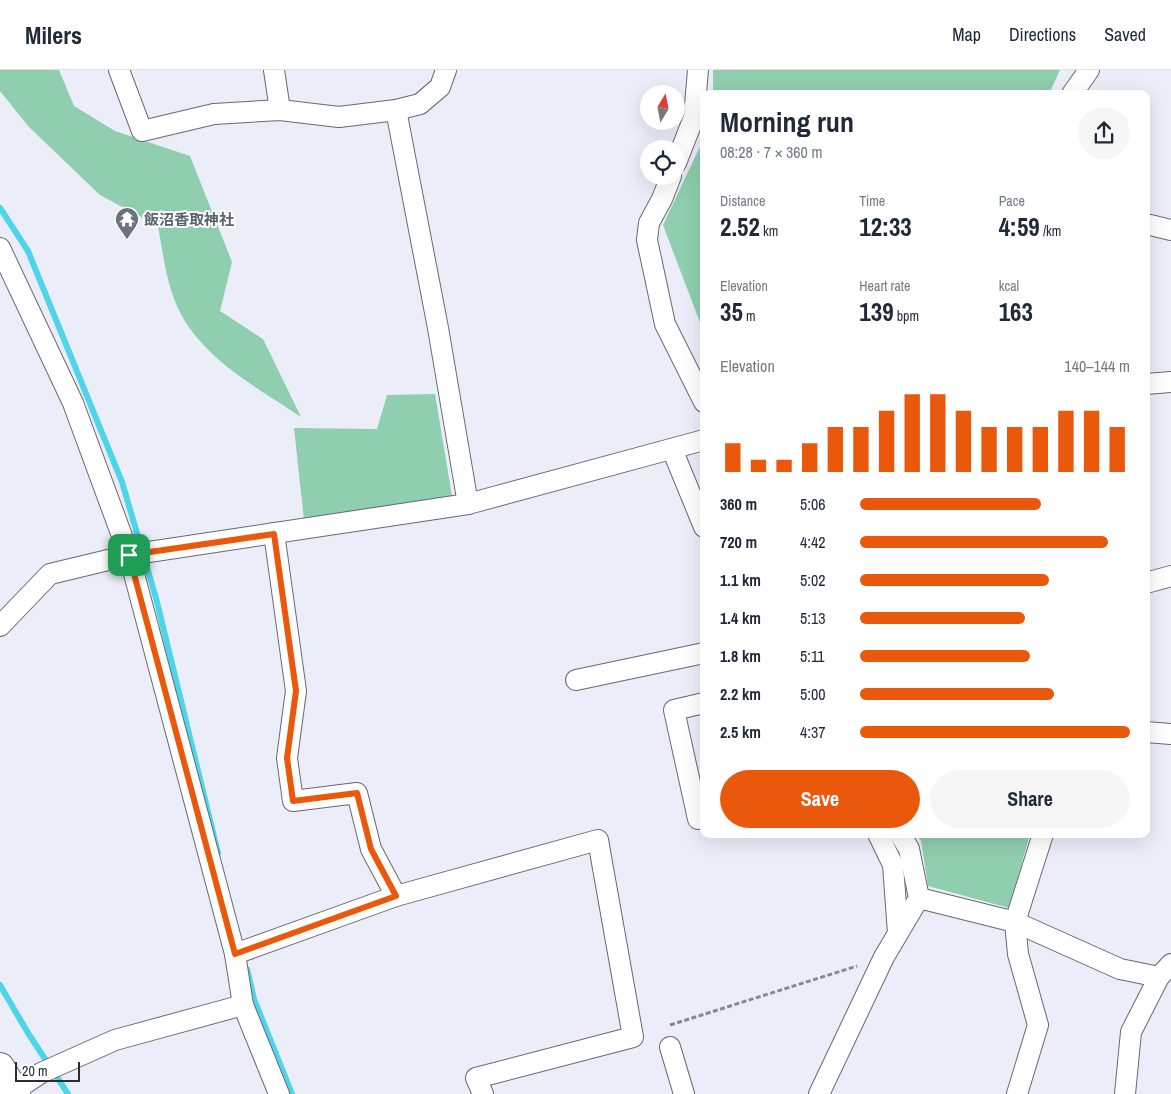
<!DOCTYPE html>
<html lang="en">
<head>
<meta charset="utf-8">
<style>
  body { margin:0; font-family:"Archivo Narrow","Noto Sans JP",sans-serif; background:#f6f6f7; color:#1f2937; height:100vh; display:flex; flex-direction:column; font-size:19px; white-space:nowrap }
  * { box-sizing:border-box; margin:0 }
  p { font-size:16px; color:#747a83 }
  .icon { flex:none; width:28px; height:28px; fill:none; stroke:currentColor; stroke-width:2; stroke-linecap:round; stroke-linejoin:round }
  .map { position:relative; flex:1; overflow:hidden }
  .sheet { position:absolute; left:700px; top:20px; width:450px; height:748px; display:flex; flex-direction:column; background:#fff; border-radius:10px; box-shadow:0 5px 20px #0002 }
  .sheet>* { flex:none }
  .needle { width:32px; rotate:10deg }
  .buttons { position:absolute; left:640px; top:15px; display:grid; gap:10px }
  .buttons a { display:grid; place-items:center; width:45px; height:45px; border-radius:50%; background:#fff; box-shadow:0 5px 20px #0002; font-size:25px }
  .scale { position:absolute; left:15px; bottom:12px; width:65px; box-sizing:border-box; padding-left:5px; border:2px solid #2b2c30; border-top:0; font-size:14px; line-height:18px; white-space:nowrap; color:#2b2c30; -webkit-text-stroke:4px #fff; paint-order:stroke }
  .pin { position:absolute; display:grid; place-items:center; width:42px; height:42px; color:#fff; margin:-21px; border-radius:10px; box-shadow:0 2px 8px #0006 }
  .round { display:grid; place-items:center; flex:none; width:52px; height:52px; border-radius:26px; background:#f6f6f7 }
  .head { display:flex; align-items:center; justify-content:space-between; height:85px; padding:0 20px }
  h1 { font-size:28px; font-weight:800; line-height:38px }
  .figures { display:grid; grid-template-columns:repeat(3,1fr); gap:8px; height:85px; padding:5px 20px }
  .figures div { display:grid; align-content:center }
  .figures b { font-size:25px; font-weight:800 }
  .figures small { font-size:14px; font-weight:400 }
  .figures p { font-size:14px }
  .chart { height:140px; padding:10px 20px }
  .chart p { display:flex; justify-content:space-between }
  .chart svg { width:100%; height:90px; margin-top:5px; stroke:#ea580c; stroke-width:6 }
  .action { display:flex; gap:10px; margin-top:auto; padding:10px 20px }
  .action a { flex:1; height:58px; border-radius:30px; background:#ea580c; color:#fff; font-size:20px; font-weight:800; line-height:58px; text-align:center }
  .action a+a { background:#f6f6f7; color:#1f2937 }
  ul { padding:0 20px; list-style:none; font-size:16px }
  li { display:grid; grid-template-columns:80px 60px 1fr; align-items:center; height:38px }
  li i { height:12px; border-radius:6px; background:#ea580c }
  header { display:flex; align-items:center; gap:30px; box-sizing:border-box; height:70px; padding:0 25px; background:#fff; border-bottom:1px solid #e0e1e3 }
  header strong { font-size:24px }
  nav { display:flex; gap:28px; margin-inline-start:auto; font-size:18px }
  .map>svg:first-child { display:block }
  .green { fill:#8fceae }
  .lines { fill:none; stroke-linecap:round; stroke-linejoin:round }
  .stream { stroke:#4ed5ea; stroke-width:6 }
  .minor-casing { stroke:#676872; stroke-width:22 }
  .primary-casing { stroke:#676872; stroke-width:30 }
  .path { stroke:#86888f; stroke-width:3; stroke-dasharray:5 2.5; stroke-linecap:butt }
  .minor { stroke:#fff; stroke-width:20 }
  .primary { stroke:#fff; stroke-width:28 }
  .route-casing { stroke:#fff; stroke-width:10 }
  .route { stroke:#ea580c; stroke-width:6 }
  .labels { text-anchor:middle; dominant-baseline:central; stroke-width:4; stroke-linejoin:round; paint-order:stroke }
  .worship-label { font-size:15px; font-weight:bold; fill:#5b616d; stroke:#fff; text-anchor:start }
</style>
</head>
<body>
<header>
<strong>Milers</strong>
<nav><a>Map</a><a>Directions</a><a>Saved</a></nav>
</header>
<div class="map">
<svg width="1171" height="1024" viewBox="0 0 1171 1024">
  <rect width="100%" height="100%" fill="#ebedf8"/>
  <!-- green -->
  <g class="green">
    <path d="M0 0H59L74 36 115 61 190 86 232 192 220 241 263 269 301 347C252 314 191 283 172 223 165 202 162 178 158 156L100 125 29 57 0 21Z"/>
    <polygon points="713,0 1060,0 1049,24 713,24"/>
    <polygon points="704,68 704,263 663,155"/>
    <polygon points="435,324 452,426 304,450 294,358 377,359 387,325"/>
    <polygon points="916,764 1030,764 1009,838 928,816 921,771"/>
  </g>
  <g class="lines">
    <!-- stream -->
    <g class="stream">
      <polyline points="0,138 28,181 122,412 156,528 218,783"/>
      <polyline points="247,899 254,929 292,1024"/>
      <polyline points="0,915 28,963 68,1024"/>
    </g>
    <!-- minor casing -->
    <g class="minor-casing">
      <g id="minor">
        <polyline points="119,0 142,61 214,44 280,40 339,47 396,40"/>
        <polyline points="274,0 280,40"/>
        <polyline points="446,0 440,17 420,34 396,40 438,258 468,434"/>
        <polyline points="1072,24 1089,0"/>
        <polyline points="676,93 694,47 698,0"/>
        <polyline points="671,106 662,129 649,153 647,170 665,254 704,332"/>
        <polyline points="1146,154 1171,160"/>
        <polyline points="0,178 73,333 129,485 235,884 243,935 279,1024"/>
        <polyline points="1146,314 1171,312"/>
        <polyline points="672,379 704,457"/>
        <polyline points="274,463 296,621 287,688 293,731 357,723 371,779 396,826 598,770 633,967 476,1008 483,1024"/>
        <polyline points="1146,513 1171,506"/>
        <polyline points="0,556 50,504 129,485 468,434 704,370"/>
        <polyline points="576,610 704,583"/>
        <polyline points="704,633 674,640 698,749 704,748"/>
        <polyline points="1146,662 1171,664"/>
        <polyline points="878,764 893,795 898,863"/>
        <polyline points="919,828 1015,852 1120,899 1159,907"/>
        <polyline points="235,884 396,826"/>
        <polyline points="670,977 684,1024"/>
        <polyline points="14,1021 41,1003 115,970 243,935"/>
        <polyline points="819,1024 884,887 919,828 909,779 900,764"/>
        <polyline points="1017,1024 1038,955 1018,884 1015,852 1043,764"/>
        <polyline points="1125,1024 1131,962 1159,907 1171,894"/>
      </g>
    </g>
    <!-- primary casing -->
    <g class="primary-casing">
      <polyline id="primary" points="0,997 16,1024"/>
    </g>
    <!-- path -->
    <polyline class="path" points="670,955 857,896"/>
    <!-- minor -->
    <use href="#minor" class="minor"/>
    <!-- primary -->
    <use href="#primary" class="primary"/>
  </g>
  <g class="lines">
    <!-- route casing -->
    <g class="route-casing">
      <polygon id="route" points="274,464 296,621 287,688 293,731 357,723 371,779 396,826 235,884 129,485"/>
    </g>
    <!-- route -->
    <use href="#route" class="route"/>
  </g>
  <!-- icons -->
  <defs>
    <g id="temple-pin" transform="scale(1.25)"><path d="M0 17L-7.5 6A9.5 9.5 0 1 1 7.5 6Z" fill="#6b7280" stroke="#fff"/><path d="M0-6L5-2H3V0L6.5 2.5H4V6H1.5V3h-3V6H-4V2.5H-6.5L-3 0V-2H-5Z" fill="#fff"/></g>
  </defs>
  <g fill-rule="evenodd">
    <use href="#temple-pin" x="127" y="149"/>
  </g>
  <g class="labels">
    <!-- worship labels -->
    <g class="worship-label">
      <text x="144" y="149">飯沼香取神社</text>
    </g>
  </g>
</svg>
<div class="buttons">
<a><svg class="needle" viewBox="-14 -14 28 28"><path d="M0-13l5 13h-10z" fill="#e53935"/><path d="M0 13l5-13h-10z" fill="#747a83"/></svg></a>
<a><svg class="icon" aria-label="locate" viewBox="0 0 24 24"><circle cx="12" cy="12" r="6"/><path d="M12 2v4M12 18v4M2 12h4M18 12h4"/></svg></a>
</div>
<div class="scale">20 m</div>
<div class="pin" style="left:129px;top:485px;background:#1e9e55"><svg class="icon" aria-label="arrive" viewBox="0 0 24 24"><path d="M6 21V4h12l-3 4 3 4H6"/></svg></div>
<section class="sheet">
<div class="head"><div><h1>Morning run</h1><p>08:28 · 7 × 360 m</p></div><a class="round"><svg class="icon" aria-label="share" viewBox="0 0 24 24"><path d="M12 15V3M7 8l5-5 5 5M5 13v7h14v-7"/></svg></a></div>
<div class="figures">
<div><p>Distance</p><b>2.52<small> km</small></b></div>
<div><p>Time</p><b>12:33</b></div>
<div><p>Pace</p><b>4:59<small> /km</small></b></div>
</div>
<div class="figures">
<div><p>Elevation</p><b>35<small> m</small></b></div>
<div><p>Heart rate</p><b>139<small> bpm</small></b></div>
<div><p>kcal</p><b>163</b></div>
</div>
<div class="chart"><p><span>Elevation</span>140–144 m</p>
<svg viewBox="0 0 160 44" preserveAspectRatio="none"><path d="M5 44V30M15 44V38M25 44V38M35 44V30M45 44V22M55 44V22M65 44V14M75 44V6M85 44V6M95 44V14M105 44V22M115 44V22M125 44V22M135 44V14M145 44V14M155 44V22"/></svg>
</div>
<ul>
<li><b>360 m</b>5:06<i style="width:67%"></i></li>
<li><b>720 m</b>4:42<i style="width:92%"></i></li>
<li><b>1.1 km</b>5:02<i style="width:70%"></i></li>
<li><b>1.4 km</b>5:13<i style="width:61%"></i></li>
<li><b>1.8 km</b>5:11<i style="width:63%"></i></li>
<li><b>2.2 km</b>5:00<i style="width:72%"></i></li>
<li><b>2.5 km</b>4:37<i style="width:100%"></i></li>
</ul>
<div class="action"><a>Save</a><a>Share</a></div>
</section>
</div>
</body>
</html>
